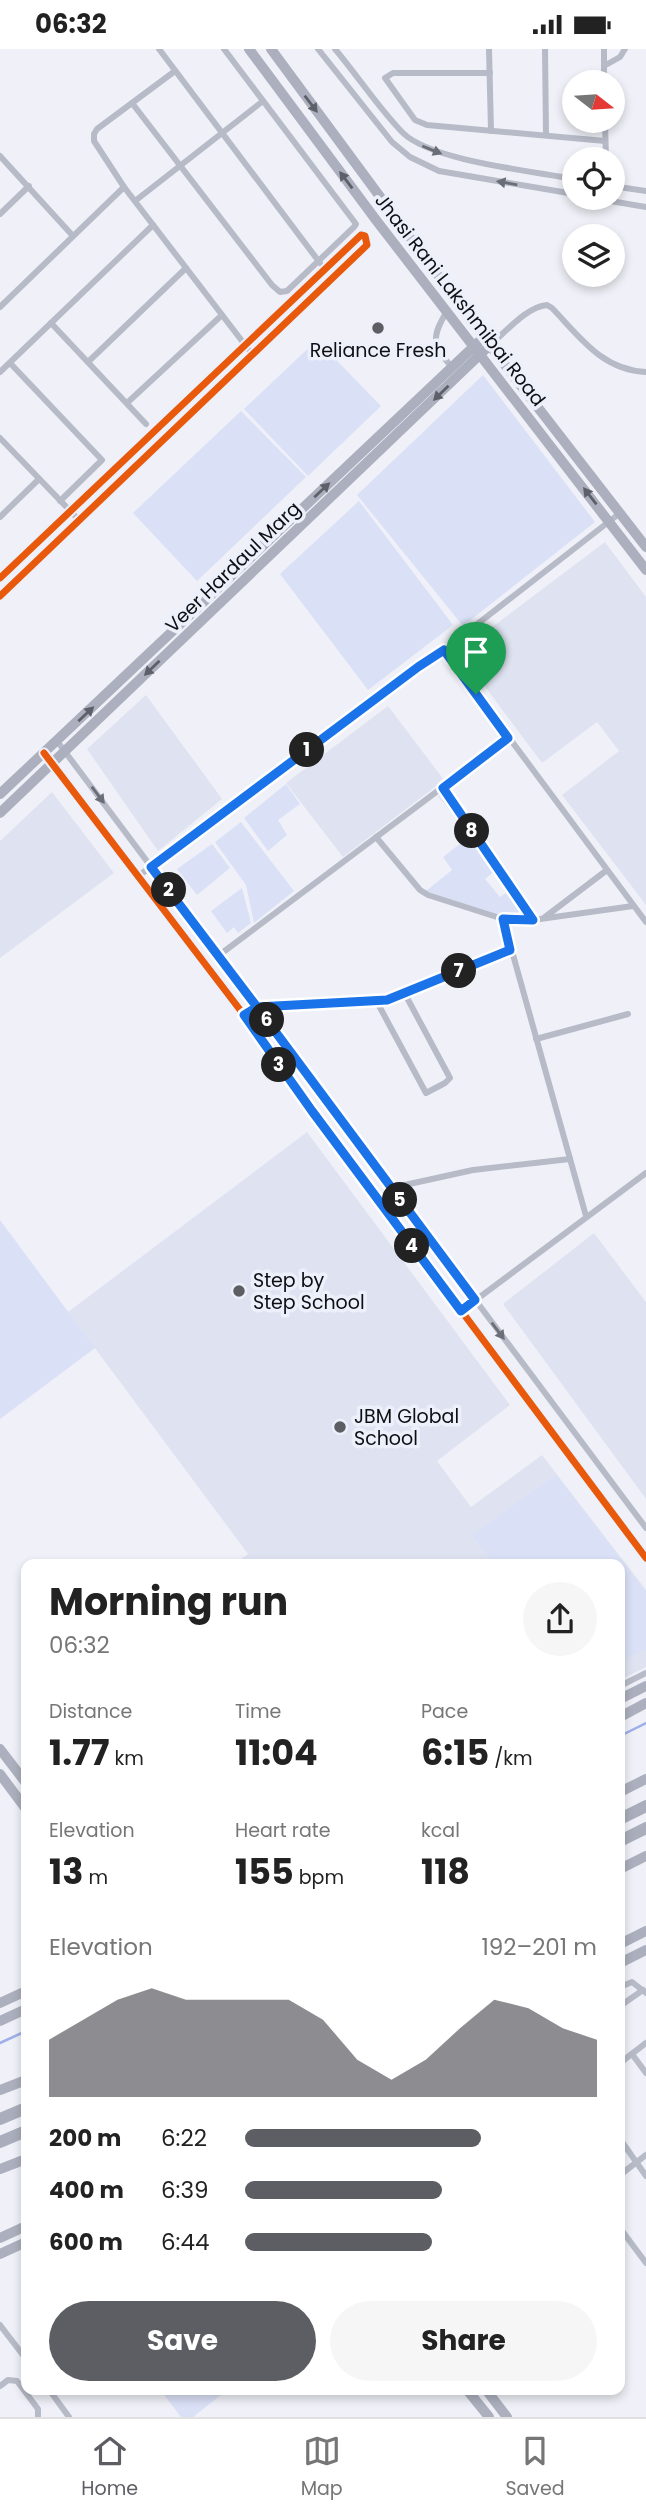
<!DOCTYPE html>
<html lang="en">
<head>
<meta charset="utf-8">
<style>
  body { margin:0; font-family:Poppins,sans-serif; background:#f6f6f6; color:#222; height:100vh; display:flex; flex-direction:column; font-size:26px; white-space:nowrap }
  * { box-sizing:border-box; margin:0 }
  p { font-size:23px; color:#767676 }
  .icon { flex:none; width:38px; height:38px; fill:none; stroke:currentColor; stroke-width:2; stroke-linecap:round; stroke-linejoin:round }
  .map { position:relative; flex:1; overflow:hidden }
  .details { position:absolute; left:21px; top:1510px; width:604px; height:836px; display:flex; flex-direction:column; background:#fff; border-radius:14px; box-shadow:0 4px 10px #0003 }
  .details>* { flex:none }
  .needle { width:46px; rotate:107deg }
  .buttons { position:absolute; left:562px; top:21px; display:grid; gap:14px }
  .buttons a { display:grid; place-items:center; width:63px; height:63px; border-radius:50%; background:#fff; box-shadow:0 4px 10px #0003; font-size:35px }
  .pin { position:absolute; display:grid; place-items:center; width:60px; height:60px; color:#fff; margin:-72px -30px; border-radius:50% 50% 50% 0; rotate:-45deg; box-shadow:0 0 7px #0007 }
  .pin .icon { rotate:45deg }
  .km { position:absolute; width:35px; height:35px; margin:-18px; border-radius:50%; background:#222; color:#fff; font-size:19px; line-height:35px; text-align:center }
  .round { display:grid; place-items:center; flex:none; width:74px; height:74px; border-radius:37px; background:#f6f6f6 }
  .headline { display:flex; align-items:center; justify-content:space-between; height:119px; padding:0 28px }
  h1 { font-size:38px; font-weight:700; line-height:52px }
  .metrics { display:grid; grid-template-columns:repeat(3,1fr); gap:10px; height:119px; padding:7px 28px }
  .metrics div { display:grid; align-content:center }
  .metrics b { font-size:35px; font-weight:700 }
  .metrics small { font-size:19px; font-weight:400 }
  .metrics p { font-size:19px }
  .chart { height:196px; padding:14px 28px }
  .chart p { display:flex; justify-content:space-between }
  .chart svg { width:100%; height:126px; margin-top:7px; fill:#5d5e63; opacity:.7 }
  .button { display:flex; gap:14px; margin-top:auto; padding:14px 28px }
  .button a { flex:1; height:80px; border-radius:42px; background:#5d5e63; color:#fff; font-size:28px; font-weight:700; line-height:80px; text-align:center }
  .button a+a { background:#f6f6f6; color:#222 }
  ul { padding:0 28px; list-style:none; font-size:23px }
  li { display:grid; grid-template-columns:112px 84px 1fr; align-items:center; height:52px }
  li i { height:18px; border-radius:9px; background:#5d5e63 }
  .status { display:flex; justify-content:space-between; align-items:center; height:49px; padding:0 35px; background:#fff; direction:ltr }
  .status svg { height:19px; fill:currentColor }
  .tab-bar { display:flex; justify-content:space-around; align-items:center; height:98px; border-top:2px solid #e0e0e0; background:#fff; font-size:19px; color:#767676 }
  .tab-bar a { display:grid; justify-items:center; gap:4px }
  .tab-bar .selected { color:#5d5e63 }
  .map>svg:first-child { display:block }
  .built { fill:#dfe3f1 }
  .green { fill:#dae0f6 }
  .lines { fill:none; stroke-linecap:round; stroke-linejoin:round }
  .stream { stroke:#9fafea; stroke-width:2.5 }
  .street { stroke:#b7bbc7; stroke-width:6 }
  .secondary { stroke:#acb0be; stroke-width:10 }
  .highway { stroke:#aaaebc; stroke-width:12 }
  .cycleway-casing { stroke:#ecf0fb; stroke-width:11 }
  .cycleway { stroke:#e8590c; stroke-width:7 }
  .oneway { fill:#5d6068 }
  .oneway2 { fill:#6b6e76 }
  .route-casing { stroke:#fff; stroke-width:14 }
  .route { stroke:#1a73e8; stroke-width:9 }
  .poi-dot { fill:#5d5e63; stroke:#ecf0fb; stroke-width:2.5 }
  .labels { text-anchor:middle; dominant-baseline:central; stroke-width:7; stroke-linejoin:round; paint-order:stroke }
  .street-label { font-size:19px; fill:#0e0f13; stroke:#ecf0fb }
  .poi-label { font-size:19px; fill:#0e0f13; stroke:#ecf0fb; text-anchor:start }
</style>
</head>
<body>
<div class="status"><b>06:32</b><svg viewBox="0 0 49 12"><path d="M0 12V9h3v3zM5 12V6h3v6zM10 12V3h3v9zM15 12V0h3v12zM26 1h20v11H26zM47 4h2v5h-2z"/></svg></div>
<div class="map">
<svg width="646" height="2368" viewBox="0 0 646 2368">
  <rect width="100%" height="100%" fill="#f0f1f8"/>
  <!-- built -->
  <g class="built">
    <polygon points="605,493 646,548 646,856 562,746 619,702 597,673 542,714 459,603"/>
    <polygon points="146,646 222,750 158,802 87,700"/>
    <polygon points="388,657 444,731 343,808 286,734"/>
    <polygon points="52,743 114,824 0,909 0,792"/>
    <polygon points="307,1083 510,1356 437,1412 471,1458 542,1406 646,1541 646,1618 620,1631 620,1516 234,1515 248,1505 68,1263"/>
    <polygon points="594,1184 646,1253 646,1450 503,1255"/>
  </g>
  <!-- green -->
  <g class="green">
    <polygon points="317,291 381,357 308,427 244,360"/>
    <polygon points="483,326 595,473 463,577 357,446"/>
    <polygon points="241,362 306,428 197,532 133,464"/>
    <polygon points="359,452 453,576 368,641 280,525"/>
    <polygon points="286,735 300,755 278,771 287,786 268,802 244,769"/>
    <polygon points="443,742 496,821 485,830 500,848 506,844 503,838 506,836 529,869 502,867 426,842 452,821 443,808 470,787 438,747"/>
    <polygon points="241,773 294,842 254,874 246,836 215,793"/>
    <polygon points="212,795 230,819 197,846 177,820"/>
    <polygon points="242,839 251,874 238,884 234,878 227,884 211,862"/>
    <polygon points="0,1171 95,1299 0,1370"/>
    <polygon points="556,1426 646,1543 646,1600 620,1612 620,1516 494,1515 472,1486"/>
    <polygon points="161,2342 226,2342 193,2368 181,2368"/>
  </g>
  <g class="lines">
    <!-- stream -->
    <g class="stream">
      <polyline points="620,1687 646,1674"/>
      <polyline points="0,1994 26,1982"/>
    </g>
    <!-- street -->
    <g class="street">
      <polyline points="159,0 320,214"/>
      <polyline points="318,0 392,93 410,108 439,122 574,145"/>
      <path d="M335 0C357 26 380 61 403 84 432 112 532 122 574 130"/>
      <polyline points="489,0 491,82"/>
      <polyline points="545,0 546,86"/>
      <polyline points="604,0 604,33"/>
      <polyline points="604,17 620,8 625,0"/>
      <polyline points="175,22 97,80 94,85 94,92 124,138 252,305"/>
      <polyline points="490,24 393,24 385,29 415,71 427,76 605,92"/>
      <polyline points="132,54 272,236 280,243 287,242 354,178 356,175 224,0"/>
      <polyline points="605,72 606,110"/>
      <polyline points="0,107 73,187"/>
      <polyline points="612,137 646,142"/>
      <polyline points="593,149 646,158"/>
      <polyline points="135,152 263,52"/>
      <polyline points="0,165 29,137"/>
      <polyline points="0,258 124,138"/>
      <path d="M447 262C432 287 431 296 452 318"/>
      <polyline points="51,274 146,375"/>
      <path d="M490 296C506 283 526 258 547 256L552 259C580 288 602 321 646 323"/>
      <polyline points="88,313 186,219"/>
      <polyline points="10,314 102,411 60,452"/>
      <polyline points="0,323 153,176"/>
      <polyline points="127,354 222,266"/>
      <polyline points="0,389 79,471"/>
      <polyline points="0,468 39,430"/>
      <polyline points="0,529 361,186 365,187 367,196 0,547"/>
      <polyline points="444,601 646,873"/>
      <polyline points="57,692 646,1479"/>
      <polyline points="44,704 244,966 312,1062 646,1509"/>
      <polyline points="443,739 533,871"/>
      <polyline points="376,788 420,841 428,846 503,870 533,871 633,857"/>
      <polyline points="137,828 444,601 620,464"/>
      <polyline points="545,868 607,821"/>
      <polyline points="503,870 586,1167"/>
      <polyline points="218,907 508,689"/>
      <polyline points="377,953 426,1044 445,1034 450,1029 405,945"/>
      <polyline points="244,966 257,958 266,957 387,951 510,901"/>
      <polyline points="536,990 628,965"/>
      <polyline points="391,1139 473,1121 570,1110"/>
      <polyline points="461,1262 646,1124"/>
      <polyline points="620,1637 646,1624"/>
      <polyline points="620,1938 632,1933 646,1944"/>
      <polyline points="620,1957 643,1941"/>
      <polyline points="632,2005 646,2024"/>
      <polyline points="620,2014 646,1994"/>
      <polyline points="620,2090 646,2127"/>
      <polyline points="620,2126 646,2106"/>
      <polyline points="620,2179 646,2214"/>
      <polyline points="0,2276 26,2310"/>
      <polyline points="0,2337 8,2331 17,2332 38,2360 38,2368"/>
      <polyline points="50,2342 69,2368"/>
    </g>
    <!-- secondary -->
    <g class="secondary">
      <polyline points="249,0 376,171 646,521"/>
      <polyline points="271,0 488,294 646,498"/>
      <polyline points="0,745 484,288"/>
      <polyline points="0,764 490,296"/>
      <polyline points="620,1650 646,1637"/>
      <polyline points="620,1668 646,1654"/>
      <polyline points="0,1700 26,1734"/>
      <polyline points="0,1725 26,1760"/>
      <polyline points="620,1743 646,1730"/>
      <polyline points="620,1820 646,1807"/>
      <polyline points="620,1895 646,1882"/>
      <polyline points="620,1914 646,1901"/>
      <polyline points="0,1954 26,1942"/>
      <polyline points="0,1972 26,1960"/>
      <polyline points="0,2041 26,2031"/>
      <polyline points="0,2120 26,2110"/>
      <polyline points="0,2189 26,2177"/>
      <polyline points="0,2205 26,2193"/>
      <polyline points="468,2342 489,2368"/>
      <polyline points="487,2342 507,2368"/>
    </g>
    <!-- highway -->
    <g class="highway">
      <polyline points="620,1770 646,1757"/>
      <polyline points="620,1792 646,1779"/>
      <polyline points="0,2070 26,2059"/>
      <polyline points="0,2093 26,2082"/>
    </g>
    <!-- cycleway casing -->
    <g class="cycleway-casing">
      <g id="cycleway">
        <polyline points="0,529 361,186 365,187 367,196 0,547"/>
        <polyline points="44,704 244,966 312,1062 646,1509"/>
      </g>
    </g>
    <!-- cycleway -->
    <use href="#cycleway" class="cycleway"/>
  </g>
  <!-- one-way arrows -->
  <defs><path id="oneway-solid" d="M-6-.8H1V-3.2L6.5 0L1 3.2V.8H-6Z" transform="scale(1.75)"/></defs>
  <g class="oneway">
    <use href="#oneway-solid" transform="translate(311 55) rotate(53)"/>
    <use href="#oneway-solid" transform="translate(346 131) rotate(-127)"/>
    <use href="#oneway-solid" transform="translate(441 344) rotate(136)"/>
    <use href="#oneway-solid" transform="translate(322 441) rotate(-43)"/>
    <use href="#oneway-solid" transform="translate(590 447) rotate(-128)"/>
    <use href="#oneway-solid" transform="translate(152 619) rotate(136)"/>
    <use href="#oneway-solid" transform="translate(86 665) rotate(-43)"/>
  </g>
  <g class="oneway2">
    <use href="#oneway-solid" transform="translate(432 101) rotate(22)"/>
    <use href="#oneway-solid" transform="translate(507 134) rotate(-170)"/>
    <use href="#oneway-solid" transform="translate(98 746) rotate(53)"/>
    <use href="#oneway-solid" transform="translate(498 1282) rotate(53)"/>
  </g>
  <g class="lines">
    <!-- route casing -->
    <g class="route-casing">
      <polyline id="route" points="476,645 444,601 418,618 151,818 257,958 244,966 312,1062 461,1262 475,1251 257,958 387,951 510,901 503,870 533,871 443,739 508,689 476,645"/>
    </g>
    <!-- route -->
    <use href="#route" class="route"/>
  </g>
  <!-- markers -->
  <g class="poi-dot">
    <circle cx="378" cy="279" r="7"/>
    <circle cx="239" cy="1242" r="7"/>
    <circle cx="340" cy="1378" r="7"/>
  </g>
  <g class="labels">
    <!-- street labels -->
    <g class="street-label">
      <text transform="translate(460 251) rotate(52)">Jhasi Rani Lakshmibai Road</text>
      <text transform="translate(233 518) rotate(-44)">Veer Hardaul Marg</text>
    </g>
    <!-- poi labels -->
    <g class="poi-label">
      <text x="378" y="301" text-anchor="middle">Reliance Fresh</text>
      <text x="253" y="1231">Step by<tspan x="253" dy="22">Step School</tspan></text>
      <text x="354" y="1367">JBM Global<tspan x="354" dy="22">School</tspan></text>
    </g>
  </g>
</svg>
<div class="buttons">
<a><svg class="needle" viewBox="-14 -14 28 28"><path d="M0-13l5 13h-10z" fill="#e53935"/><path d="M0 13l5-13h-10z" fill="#767676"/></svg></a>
<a><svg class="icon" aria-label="locate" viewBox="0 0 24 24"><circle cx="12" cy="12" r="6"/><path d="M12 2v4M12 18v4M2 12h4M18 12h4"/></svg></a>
<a><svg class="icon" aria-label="layers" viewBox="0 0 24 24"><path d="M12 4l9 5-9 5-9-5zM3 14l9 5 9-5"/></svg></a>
</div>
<div class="pin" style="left:476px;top:645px;background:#1e9e55"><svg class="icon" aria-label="arrive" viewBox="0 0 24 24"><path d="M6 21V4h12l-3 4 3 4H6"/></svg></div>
<b class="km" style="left:307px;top:701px">1</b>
<b class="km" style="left:169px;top:841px">2</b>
<b class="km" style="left:279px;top:1016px">3</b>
<b class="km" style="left:412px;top:1197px">4</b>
<b class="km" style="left:400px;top:1151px">5</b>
<b class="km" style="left:267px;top:971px">6</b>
<b class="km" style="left:459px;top:922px">7</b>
<b class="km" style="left:472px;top:782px">8</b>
<section class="details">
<div class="headline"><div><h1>Morning run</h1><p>06:32</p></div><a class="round"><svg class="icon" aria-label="share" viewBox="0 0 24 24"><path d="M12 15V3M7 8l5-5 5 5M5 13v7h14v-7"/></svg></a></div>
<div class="metrics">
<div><p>Distance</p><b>1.77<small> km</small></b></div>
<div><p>Time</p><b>11:04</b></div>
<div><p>Pace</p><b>6:15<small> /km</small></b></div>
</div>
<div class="metrics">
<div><p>Elevation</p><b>13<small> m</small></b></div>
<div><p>Heart rate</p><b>155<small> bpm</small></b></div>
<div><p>kcal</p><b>118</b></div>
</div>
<div class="chart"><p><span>Elevation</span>192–201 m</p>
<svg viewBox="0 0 160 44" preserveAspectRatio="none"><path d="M0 44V24L10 17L20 10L30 6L40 10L50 10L60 10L70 10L80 17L90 31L100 38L110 31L120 20L130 10L140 13L150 20L160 24V44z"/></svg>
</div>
<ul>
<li><b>200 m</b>6:22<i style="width:67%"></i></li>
<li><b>400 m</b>6:39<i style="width:56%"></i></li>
<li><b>600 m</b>6:44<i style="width:53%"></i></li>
</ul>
<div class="button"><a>Save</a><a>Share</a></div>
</section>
</div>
<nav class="tab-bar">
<a class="selected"><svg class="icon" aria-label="home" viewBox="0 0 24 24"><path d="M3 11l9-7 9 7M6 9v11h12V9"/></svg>Home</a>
<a><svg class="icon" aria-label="map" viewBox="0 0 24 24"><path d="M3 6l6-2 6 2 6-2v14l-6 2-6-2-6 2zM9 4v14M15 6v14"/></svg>Map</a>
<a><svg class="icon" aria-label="saved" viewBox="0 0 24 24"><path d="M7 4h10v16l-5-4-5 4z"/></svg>Saved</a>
</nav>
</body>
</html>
